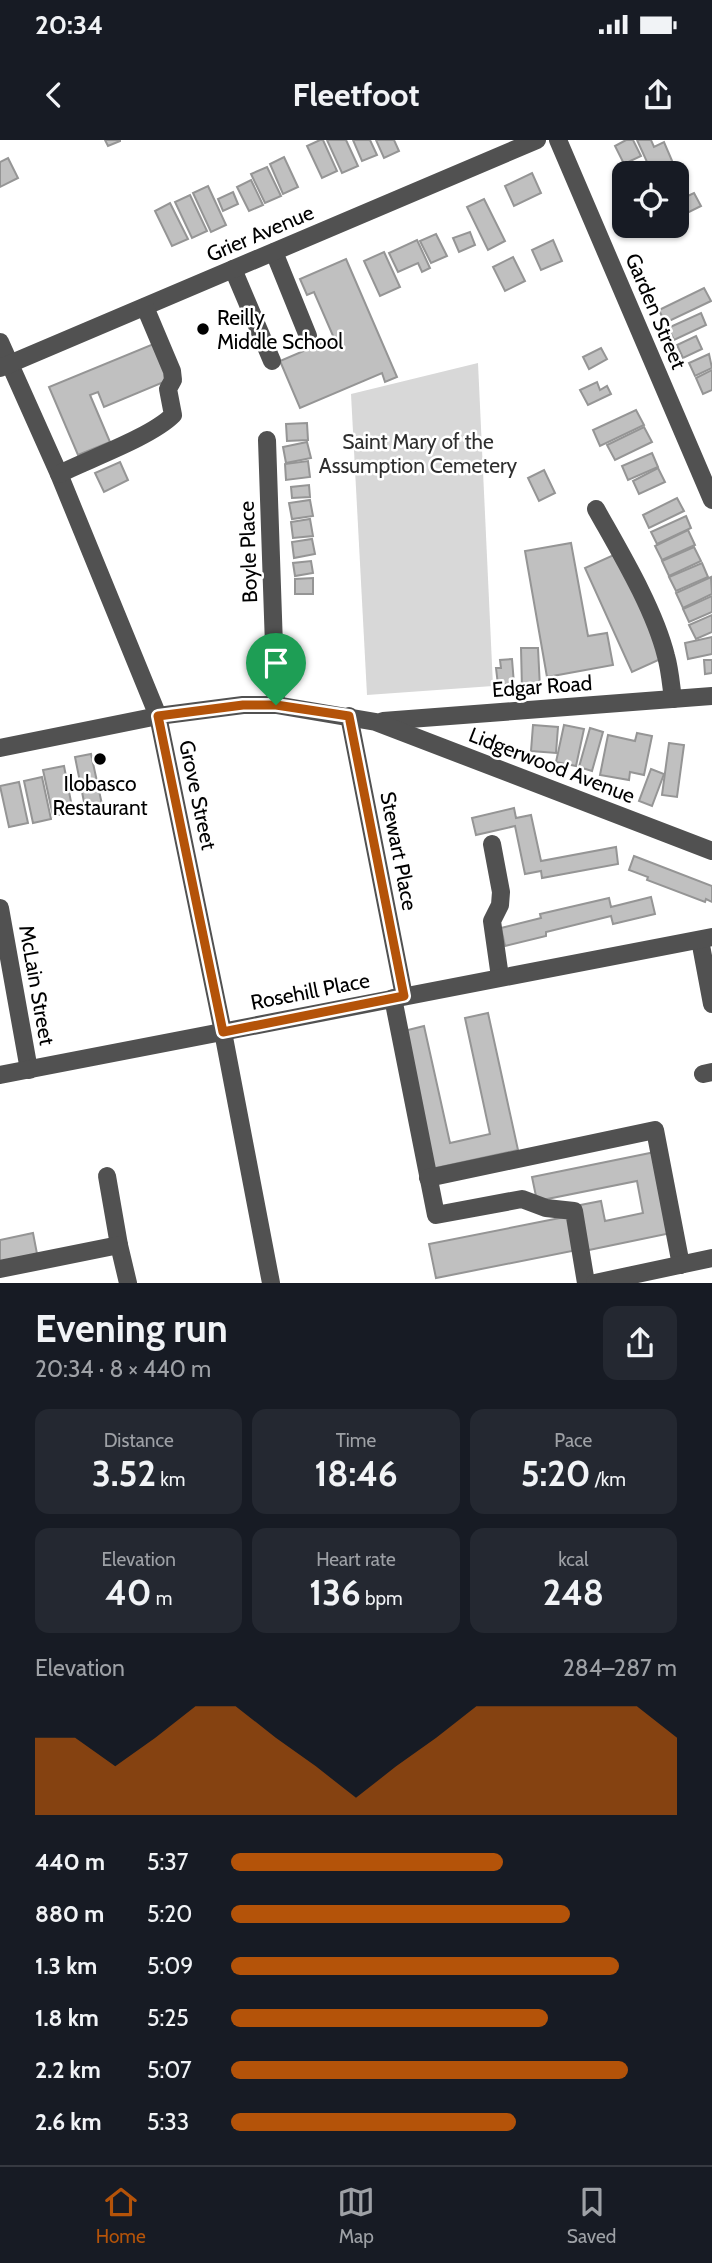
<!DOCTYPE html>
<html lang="en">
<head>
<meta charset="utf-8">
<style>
  body { margin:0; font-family:Cabin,sans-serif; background:#242831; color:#f1f3f6; height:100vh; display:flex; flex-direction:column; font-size:26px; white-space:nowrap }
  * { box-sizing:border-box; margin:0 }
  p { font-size:23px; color:#9ea1a6 }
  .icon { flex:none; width:38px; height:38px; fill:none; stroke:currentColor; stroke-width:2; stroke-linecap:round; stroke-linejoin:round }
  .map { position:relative; height:1143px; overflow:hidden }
  .drawer { display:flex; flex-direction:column; background:#171b24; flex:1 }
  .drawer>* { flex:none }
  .tools { position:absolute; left:612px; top:21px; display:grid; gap:14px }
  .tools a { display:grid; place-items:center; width:77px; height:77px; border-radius:14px; background:#171b24; box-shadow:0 2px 5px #0004; font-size:35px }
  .pin { position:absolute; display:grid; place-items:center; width:60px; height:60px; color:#fff; margin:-72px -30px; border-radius:50% 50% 50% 0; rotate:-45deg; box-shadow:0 0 7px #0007 }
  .pin .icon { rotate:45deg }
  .round { display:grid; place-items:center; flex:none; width:74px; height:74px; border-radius:14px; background:#242831 }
  .head { display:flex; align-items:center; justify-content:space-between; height:119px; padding:0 35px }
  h1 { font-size:38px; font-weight:800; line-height:52px }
  .figures { display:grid; grid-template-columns:repeat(3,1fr); gap:10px; height:119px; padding:7px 35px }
  .figures div { display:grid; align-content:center; border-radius:14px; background:#242831; text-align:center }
  .figures b { font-size:35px; font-weight:800 }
  .figures small { font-size:19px; font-weight:400 }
  .figures p { font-size:19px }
  .chart { height:196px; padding:14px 35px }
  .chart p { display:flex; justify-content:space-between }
  .chart svg { width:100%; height:126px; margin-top:7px; fill:#b45309; opacity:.7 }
  ul { padding:0 35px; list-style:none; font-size:23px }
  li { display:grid; grid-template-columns:112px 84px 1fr; align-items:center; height:52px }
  li i { height:18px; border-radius:9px; background:#b45309 }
  .status { display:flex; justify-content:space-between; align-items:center; height:49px; padding:0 35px; background:#171b24; direction:ltr }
  .status svg { height:19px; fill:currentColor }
  header { display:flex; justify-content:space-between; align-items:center; height:91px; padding:0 35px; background:#171b24; font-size:32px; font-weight:800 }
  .dock { display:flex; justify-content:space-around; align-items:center; height:98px; border-top:2px solid #363941; background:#171b24; font-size:19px; color:#9ea1a6 }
  .dock a { display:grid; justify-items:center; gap:4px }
  .dock .on { color:#b45309 }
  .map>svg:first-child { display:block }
  .green { fill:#d8d8d8 }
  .building { fill:#c0c0c0; stroke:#959595; stroke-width:2 }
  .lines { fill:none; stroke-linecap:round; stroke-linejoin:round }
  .minor { stroke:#515151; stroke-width:18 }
  .route-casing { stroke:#fff; stroke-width:14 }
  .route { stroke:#b45309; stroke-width:9 }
  .poi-dot { fill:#000; stroke:#fff; stroke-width:2.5 }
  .labels { text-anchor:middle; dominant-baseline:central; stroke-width:5; stroke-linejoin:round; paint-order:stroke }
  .street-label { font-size:21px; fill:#000; stroke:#fff }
  .poi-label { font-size:21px; fill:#000; stroke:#fff; text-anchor:start }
  .park-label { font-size:21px; fill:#2f2f2f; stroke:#fff }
</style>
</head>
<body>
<div class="status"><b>20:34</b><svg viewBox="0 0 49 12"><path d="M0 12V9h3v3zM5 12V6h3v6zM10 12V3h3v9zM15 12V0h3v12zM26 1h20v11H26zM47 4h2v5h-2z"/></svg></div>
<header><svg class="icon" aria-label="back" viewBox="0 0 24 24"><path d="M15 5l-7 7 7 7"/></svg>Fleetfoot<svg class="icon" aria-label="share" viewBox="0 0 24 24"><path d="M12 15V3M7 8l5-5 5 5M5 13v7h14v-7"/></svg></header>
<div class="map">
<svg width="712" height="1143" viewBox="0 0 712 1143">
  <rect width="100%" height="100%" fill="#fff"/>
  <!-- green -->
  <polygon class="green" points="478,223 493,546 367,555 351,254"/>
  <!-- building -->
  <g class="building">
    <polygon points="105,0 120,0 120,1 108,6"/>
    <polygon points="320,0 323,0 337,31 322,38 307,6"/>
    <polygon points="327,0 346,0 358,26 342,33"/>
    <polygon points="353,0 370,0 377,15 362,21"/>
    <polygon points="376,0 394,0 399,11 384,18"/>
    <polygon points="626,0 633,0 641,16 624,24 615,6"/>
    <polygon points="637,0 651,0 654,7 664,2 673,23 652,33"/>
    <polygon points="284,17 298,47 283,54 270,24"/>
    <polygon points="8,18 18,38 0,47 0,22"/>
    <polygon points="267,27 281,56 265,63 251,34"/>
    <polygon points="532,33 541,53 514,66 505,46"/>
    <polygon points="251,40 263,65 249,71 237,47"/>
    <polygon points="208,46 226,85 211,92 193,53"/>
    <polygon points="233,52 238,64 223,71 218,59"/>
    <polygon points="694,53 701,66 677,78 677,61"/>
    <polygon points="190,55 207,91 192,98 175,62"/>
    <polygon points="484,59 505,101 488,110 467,67"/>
    <polygon points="170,63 188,99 172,106 155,71"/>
    <polygon points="470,92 475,105 459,112 453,98"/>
    <polygon points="436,94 447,116 431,123 420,101"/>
    <polygon points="417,100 430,128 422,132 418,123 398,132 389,113"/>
    <polygon points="553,100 562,121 541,130 532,110"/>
    <polygon points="384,112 400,147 380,156 364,121"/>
    <polygon points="513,117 525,141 505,151 493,127"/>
    <polygon points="346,119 397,237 385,242 382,233 300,268 280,221 334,198 314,152 307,155 300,139"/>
    <polygon points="704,148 711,161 665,183 659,170"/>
    <polygon points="701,173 706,185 674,200 668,188"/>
    <polygon points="696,196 702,209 683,218 677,205"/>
    <polygon points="156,203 171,239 104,267 98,252 90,255 110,302 78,315 49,247"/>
    <polygon points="601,208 607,219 589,229 583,217"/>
    <polygon points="709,214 712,228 695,236 689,223"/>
    <polygon points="712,230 712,250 703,254 696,238"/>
    <polygon points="597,242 600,250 607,246 611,254 588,265 580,250"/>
    <polygon points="636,270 644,285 600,306 593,290"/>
    <polygon points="307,283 308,300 287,301 286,284"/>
    <polygon points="644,287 652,302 615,320 607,305"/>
    <polygon points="307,302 311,318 286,323 283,307"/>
    <polygon points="652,313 658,327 628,340 622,326"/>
    <polygon points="308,321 310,337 286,340 285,324"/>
    <polygon points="120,322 128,340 104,352 95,333"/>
    <polygon points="658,328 665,342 639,354 633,341"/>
    <polygon points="544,330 555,353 539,361 528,338"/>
    <polygon points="309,345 310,357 292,358 291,347"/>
    <polygon points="677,358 684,371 649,388 643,375"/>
    <polygon points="310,360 313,376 292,379 289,363"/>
    <polygon points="686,376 691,388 657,404 651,392"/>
    <polygon points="310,379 313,396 293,398 291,382"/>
    <polygon points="688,390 695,405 662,420 655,406"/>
    <polygon points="312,399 315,414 294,418 292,402"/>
    <polygon points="571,403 588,496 607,493 613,525 547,537 525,411"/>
    <polygon points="694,407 701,421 669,436 662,421"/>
    <polygon points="618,413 665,517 632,532 585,428"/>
    <polygon points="311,421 313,433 295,436 293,423"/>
    <polygon points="702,423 708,437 676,451 669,437"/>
    <polygon points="711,437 712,454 683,468 676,453"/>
    <polygon points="313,438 313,454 295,454 295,439"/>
    <polygon points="712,456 712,472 689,482 683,469"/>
    <polygon points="712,475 712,492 696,499 689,485"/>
    <polygon points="712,497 712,514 688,519 685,503"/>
    <polygon points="521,508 538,508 540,548 522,549"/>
    <polygon points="512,519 514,544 498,545 496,528 501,528 500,520"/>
    <polygon points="704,520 712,520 712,533 705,534"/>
    <polygon points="533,585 558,587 556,613 531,611"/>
    <polygon points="564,585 584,589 576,626 556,622"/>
    <polygon points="590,588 603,592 592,631 579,627"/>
    <polygon points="637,593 652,596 644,635 630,632 629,640 600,635 608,595 635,601"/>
    <polygon points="669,603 684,605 677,657 662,655"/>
    <polygon points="91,614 103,669 86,672 75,617"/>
    <polygon points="64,626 73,672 53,676 43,630"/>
    <polygon points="651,629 664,634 652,666 639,661"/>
    <polygon points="42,637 51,679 33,683 24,641"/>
    <polygon points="19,642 28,683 9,687 0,646"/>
    <polygon points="514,668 516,678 531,675 541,721 616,707 618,724 542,738 541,731 525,734 515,686 476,695 472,678"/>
    <polygon points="634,716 712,746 712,762 706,759 705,762 647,740 648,737 629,730"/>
    <polygon points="651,757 655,774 613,784 611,776 546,792 546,796 505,806 501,788 541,778 540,774 609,758 611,767"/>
    <polygon points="488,873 518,1010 431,1029 404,891 424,886 450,1003 490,994 465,878"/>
    <polygon points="655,1012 671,1093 584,1111 575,1066 601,1061 605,1081 643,1073 637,1041 537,1061 532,1037"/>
    <polygon points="570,1076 577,1110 436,1138 429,1104"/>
    <polygon points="33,1093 38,1119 0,1127 0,1100"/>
  </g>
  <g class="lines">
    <!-- minor -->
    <g class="minor">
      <polyline points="558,0 712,360"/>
      <polyline points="274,112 308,196"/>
      <polyline points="233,129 272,221"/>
      <polyline points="0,202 59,334 158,576 223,892 271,1143"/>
      <polyline points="0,228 537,0"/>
      <polyline points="267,300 276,565"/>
      <path d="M59 334C89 319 151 297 173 275L168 249 173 240 172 231 145 167"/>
      <path d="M596 369C620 412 654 468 666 516 670 530 671 545 673 559"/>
      <polyline points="349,576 404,856"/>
      <polyline points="383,581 712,556"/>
      <polyline points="0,608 158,576 243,565 276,565 376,582 712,711"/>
      <polyline points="492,704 501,752 500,765 492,781 500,837"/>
      <polyline points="0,768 29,930"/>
      <polyline points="700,800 712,864"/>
      <polyline points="393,858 436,1075 522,1059 546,1068 574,1071 586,1143"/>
      <polyline points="703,934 712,932"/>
      <polyline points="0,935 712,797"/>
      <polyline points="107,1036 119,1105"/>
      <polyline points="428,1038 655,990 681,1125"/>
      <polyline points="0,1129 119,1105 128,1143"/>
      <polyline points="595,1143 712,1118"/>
    </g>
  </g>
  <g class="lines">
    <!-- route casing -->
    <g class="route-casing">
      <polygon id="route" points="243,565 276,565 349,576 404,856 223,892 158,576"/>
    </g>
    <!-- route -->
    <use href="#route" class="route"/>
  </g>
  <!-- markers -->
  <g class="poi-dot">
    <circle cx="203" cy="189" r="7"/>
    <circle cx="100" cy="619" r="7"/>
  </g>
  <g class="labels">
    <!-- street labels -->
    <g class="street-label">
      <text transform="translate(260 93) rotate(-23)">Grier Avenue</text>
      <text transform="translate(656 171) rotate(67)">Garden Street</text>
      <text transform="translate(248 412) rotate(-92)">Boyle Place</text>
      <text transform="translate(542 546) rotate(-4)">Edgar Road</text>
      <text transform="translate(552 625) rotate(21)">Lidgerwood Avenue</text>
      <text transform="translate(198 655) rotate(78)">Grove Street</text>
      <text transform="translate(399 711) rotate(79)">Stewart Place</text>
      <text transform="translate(37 845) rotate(80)">McLain Street</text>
      <text transform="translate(310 851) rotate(-11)">Rosehill Place</text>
    </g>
    <!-- poi labels -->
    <g class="poi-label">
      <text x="217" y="177">Reilly<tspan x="217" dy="24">Middle School</tspan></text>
      <text x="100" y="643" text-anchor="middle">Ilobasco<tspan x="100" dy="24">Restaurant</tspan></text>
    </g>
    <!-- park labels -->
    <g class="park-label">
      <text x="418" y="301">Saint Mary of the<tspan x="418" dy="24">Assumption Cemetery</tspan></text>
    </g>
  </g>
</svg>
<div class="tools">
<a><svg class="icon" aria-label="locate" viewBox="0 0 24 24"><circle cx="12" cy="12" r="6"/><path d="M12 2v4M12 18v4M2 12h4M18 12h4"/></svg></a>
</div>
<div class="pin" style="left:276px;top:565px;background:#1e9e55"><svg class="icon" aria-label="arrive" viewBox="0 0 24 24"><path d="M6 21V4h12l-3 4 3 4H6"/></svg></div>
</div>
<section class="drawer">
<div class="head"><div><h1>Evening run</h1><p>20:34 · 8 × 440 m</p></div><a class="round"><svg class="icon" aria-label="share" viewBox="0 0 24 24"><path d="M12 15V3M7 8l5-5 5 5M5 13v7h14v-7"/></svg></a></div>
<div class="figures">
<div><p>Distance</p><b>3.52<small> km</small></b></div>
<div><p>Time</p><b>18:46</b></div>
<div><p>Pace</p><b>5:20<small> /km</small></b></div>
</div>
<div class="figures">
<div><p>Elevation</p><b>40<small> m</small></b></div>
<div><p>Heart rate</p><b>136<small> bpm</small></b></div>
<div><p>kcal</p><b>248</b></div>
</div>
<div class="chart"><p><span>Elevation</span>284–287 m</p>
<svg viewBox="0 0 160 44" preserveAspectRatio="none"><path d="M0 44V17L10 17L20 27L30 17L40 6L50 6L60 17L70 27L80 38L90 27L100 17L110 6L120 6L130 6L140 6L150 6L160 17V44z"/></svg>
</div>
<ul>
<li><b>440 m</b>5:37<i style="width:61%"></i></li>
<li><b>880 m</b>5:20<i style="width:76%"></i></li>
<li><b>1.3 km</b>5:09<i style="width:87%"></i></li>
<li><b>1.8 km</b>5:25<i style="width:71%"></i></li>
<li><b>2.2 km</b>5:07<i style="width:89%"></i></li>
<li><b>2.6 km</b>5:33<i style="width:64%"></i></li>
</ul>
</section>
<nav class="dock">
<a class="on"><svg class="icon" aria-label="home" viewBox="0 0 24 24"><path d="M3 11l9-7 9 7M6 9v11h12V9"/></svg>Home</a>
<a><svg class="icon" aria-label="map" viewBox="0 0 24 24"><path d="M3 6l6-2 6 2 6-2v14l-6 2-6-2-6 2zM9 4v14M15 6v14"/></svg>Map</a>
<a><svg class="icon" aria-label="saved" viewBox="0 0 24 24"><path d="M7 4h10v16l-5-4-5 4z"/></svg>Saved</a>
</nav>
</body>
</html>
